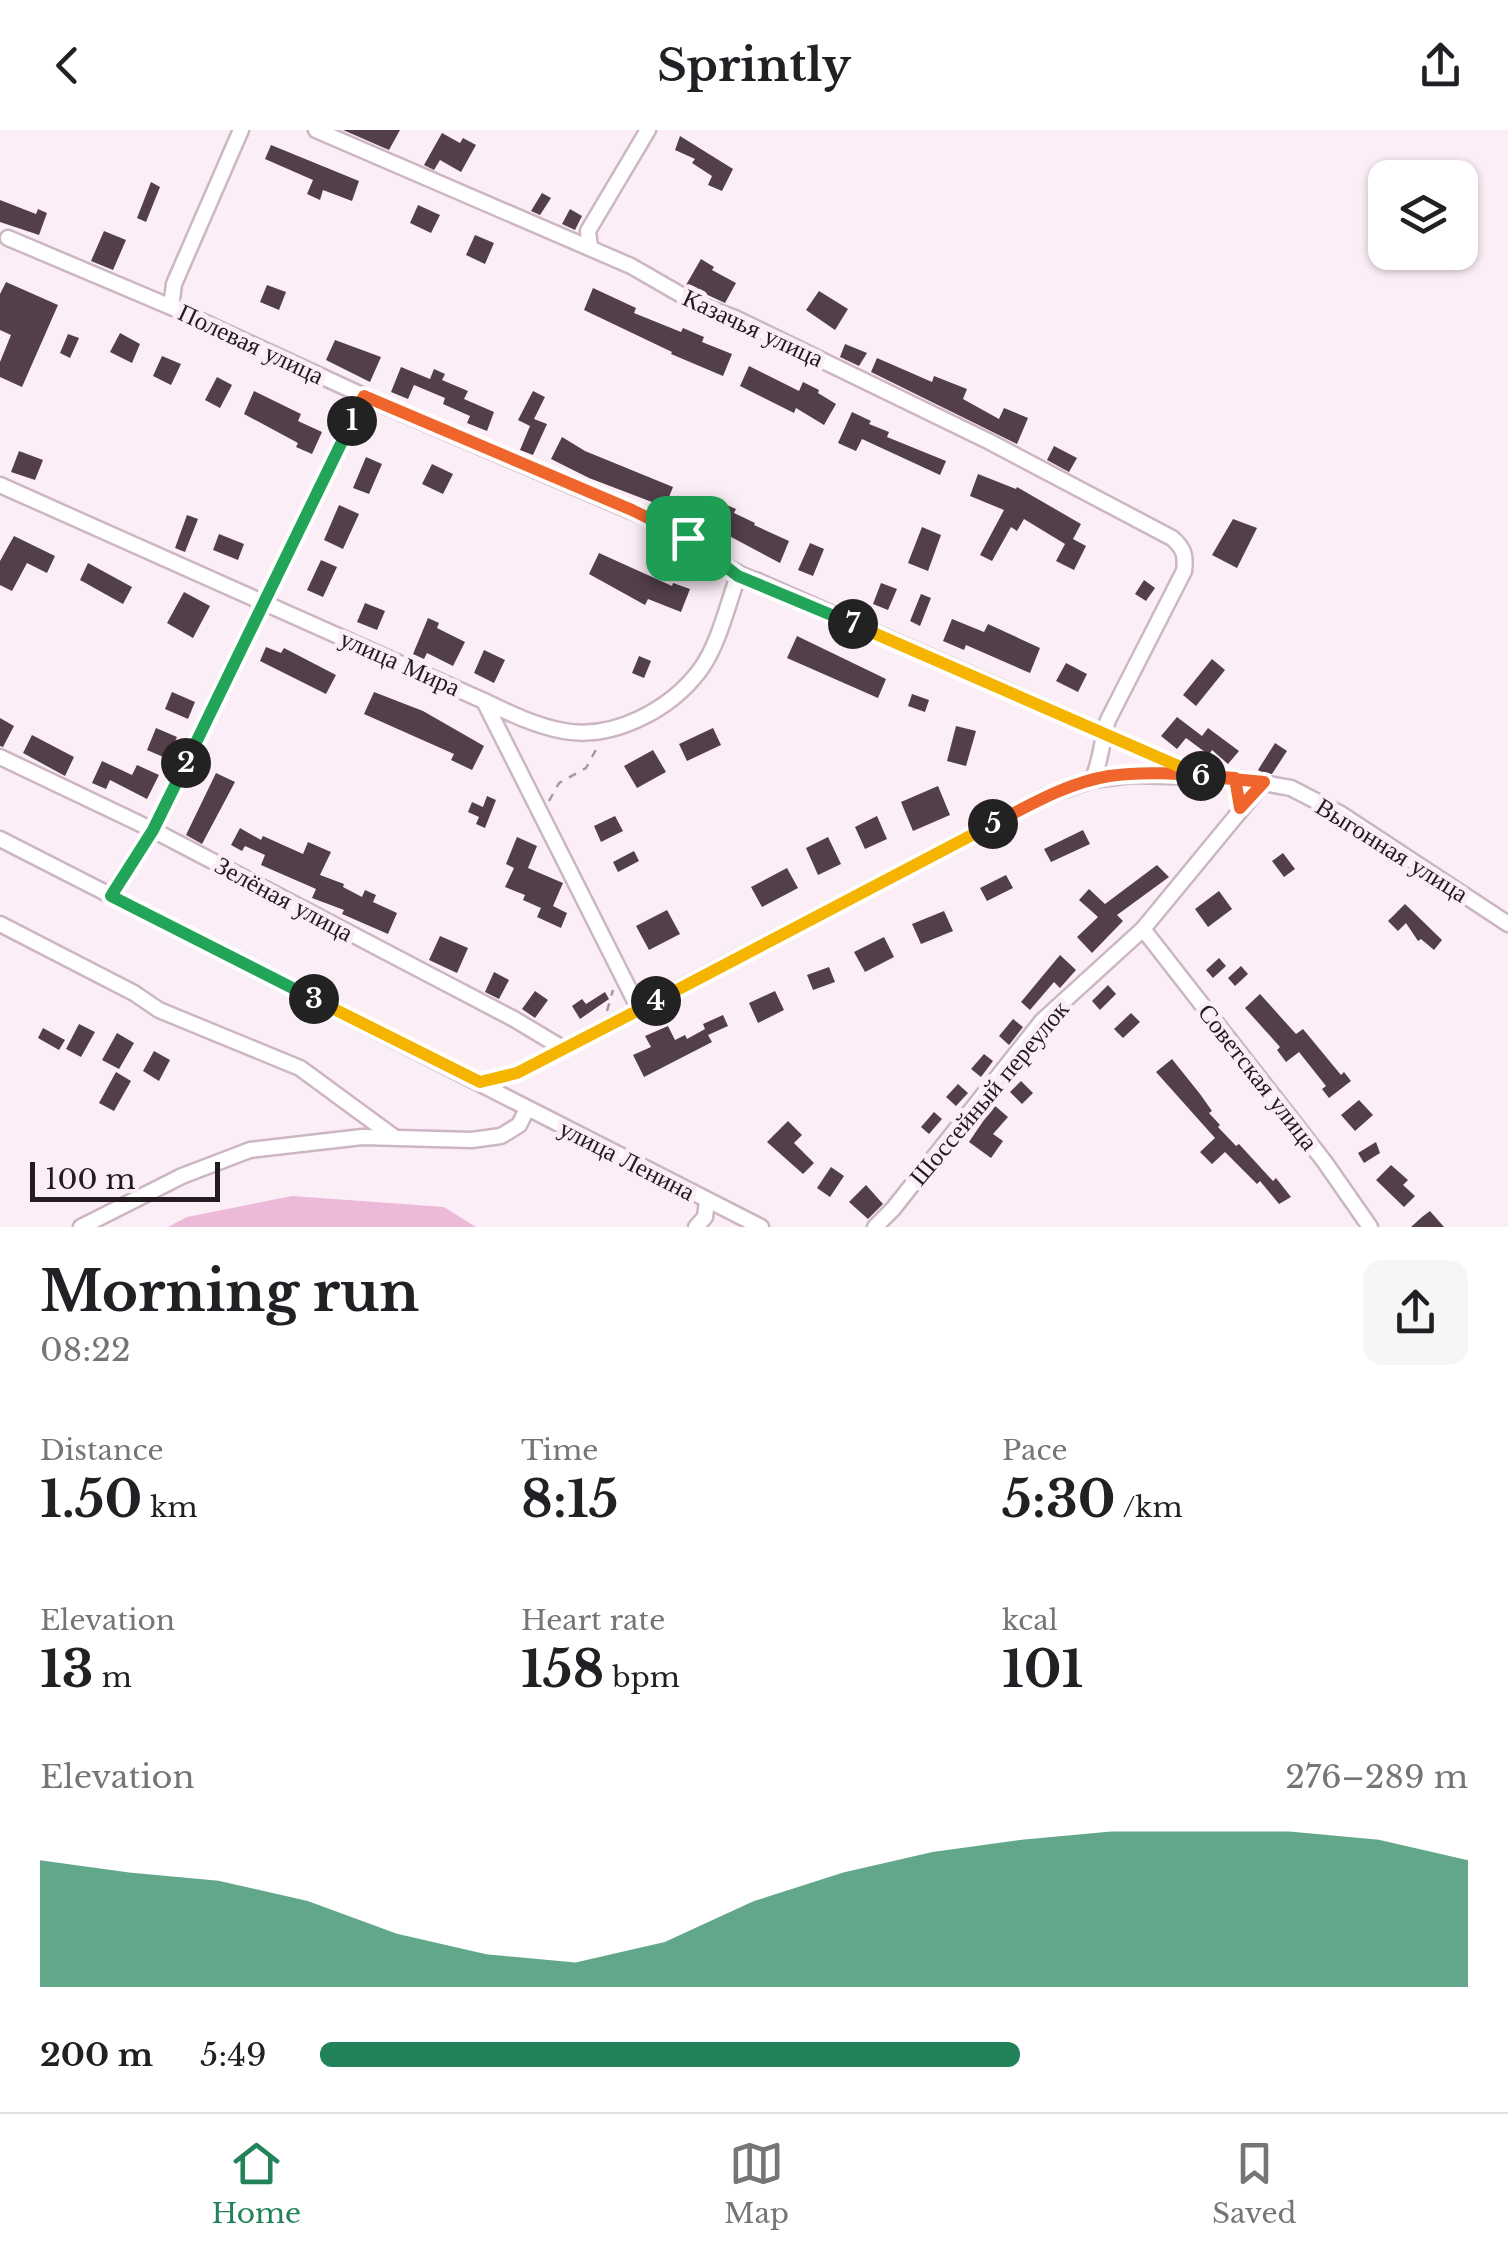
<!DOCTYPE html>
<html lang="en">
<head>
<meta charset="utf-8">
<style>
  body { margin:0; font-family:"Libre Baskerville",serif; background:#f6f6f6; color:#202124; height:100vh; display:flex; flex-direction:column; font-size:38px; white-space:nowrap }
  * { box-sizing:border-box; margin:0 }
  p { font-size:32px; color:#757577 }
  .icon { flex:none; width:55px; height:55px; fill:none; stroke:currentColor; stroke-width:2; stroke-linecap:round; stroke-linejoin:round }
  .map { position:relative; height:1097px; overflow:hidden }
  .panel { display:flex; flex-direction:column; background:#fff; flex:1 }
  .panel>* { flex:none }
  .buttons { position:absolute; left:1368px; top:30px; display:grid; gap:20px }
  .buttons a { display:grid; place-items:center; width:110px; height:110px; border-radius:20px; background:#fff; box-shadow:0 2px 8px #0004; font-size:50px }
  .scale { position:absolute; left:30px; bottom:25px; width:190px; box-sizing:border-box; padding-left:10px; border:5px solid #231b20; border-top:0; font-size:28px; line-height:35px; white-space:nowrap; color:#231b20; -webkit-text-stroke:8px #fceef6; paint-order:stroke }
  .pin { position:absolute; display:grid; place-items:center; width:85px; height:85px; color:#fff; margin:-42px; border-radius:20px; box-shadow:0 5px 15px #0006 }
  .km { position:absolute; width:50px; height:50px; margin:-25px; border-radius:50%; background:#222; color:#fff; font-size:28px; line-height:50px; text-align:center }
  .round { display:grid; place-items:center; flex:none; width:105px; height:105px; border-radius:20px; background:#f6f6f6 }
  .summary { display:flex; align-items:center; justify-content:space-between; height:170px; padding:0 40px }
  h1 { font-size:55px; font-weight:700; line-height:75px }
  .stats { display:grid; grid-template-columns:repeat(3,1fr); gap:15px; height:170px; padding:10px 40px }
  .stats div { display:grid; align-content:center }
  .stats b { font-size:50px; font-weight:700 }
  .stats small { font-size:28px; font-weight:400 }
  .stats p { font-size:28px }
  .chart { height:280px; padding:20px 40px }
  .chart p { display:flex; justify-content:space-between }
  .chart svg { width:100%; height:180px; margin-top:10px; fill:#22835b; opacity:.7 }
  ul { padding:0 40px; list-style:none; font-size:32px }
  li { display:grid; grid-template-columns:160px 120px 1fr; align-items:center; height:75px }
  li i { height:25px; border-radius:12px; background:#22835b }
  header { display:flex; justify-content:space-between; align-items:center; height:130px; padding:0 40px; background:#fff; font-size:45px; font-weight:700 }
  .dock { display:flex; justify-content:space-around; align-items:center; height:140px; border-top:2px solid #e0e0e0; background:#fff; font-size:28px; color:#757577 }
  .dock a { display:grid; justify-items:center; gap:5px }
  .dock .selected { color:#22835b }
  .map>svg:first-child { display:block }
  .water { fill:#edb9d9 }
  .building { fill:#523f4a }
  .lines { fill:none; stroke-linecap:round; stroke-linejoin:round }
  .minor-casing { stroke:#cdb6c4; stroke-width:19 }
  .path { stroke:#a499a0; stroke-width:2.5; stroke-dasharray:8 8; stroke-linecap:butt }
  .minor { stroke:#fff; stroke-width:14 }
  .split-1-casing { stroke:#fff; stroke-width:20 }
  .split-2-casing { stroke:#fff; stroke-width:20 }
  .split-3-casing { stroke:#fff; stroke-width:20 }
  .split-4-casing { stroke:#fff; stroke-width:20 }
  .split-5-casing { stroke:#fff; stroke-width:20 }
  .split-6-casing { stroke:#fff; stroke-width:20 }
  .split-7-casing { stroke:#fff; stroke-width:20 }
  .split-8-casing { stroke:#fff; stroke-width:20 }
  .split-1 { stroke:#f0652b; stroke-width:12 }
  .split-2 { stroke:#22a559; stroke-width:12 }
  .split-3 { stroke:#22a559; stroke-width:12 }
  .split-4 { stroke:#f5b400; stroke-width:12 }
  .split-5 { stroke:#f5b400; stroke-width:12 }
  .split-6 { stroke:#f0652b; stroke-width:12 }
  .split-7 { stroke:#f5b400; stroke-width:12 }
  .split-8 { stroke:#22a559; stroke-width:12 }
  .labels { text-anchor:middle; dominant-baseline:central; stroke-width:10; stroke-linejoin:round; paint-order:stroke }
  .street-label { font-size:25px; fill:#231b20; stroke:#fceef6 }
</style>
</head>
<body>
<header><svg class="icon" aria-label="back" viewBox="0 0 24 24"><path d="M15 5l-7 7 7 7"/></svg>Sprintly<svg class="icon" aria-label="share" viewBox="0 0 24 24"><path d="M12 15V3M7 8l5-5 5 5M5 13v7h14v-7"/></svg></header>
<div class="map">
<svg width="1508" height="1097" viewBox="0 0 1508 1097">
  <rect width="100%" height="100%" fill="#fceef6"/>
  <!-- water -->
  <polygon class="water" points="292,1066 444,1077 476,1097 168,1097 187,1087"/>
  <!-- building -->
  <g class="building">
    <polygon points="343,0 400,0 389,20"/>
    <polygon points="442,3 460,13 463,8 476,15 461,42 440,30 434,40 424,35"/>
    <polygon points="680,6 733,39 722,61 708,55 712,46 692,33 695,29 675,20"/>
    <polygon points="271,15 359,51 352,71 323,60 320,70 307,64 313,50 265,29"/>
    <polygon points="151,52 160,57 146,92 137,88"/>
    <polygon points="542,63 551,68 540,85 531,81"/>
    <polygon points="0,70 36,84 38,79 47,83 39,105 0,92"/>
    <polygon points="418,75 440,85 431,103 410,93"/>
    <polygon points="570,79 582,86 575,100 562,94"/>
    <polygon points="104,101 126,110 113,140 91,131"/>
    <polygon points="475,105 494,113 485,134 466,125"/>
    <polygon points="701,129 714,137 712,140 736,153 725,173 686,155"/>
    <polygon points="6,152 58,175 22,257 0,247 0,232 11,205 0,200 0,164"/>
    <polygon points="267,155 286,162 279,180 260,172"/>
    <polygon points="593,158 636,178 634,183 681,202 683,198 704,207 702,212 732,224 723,246 671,224 672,222 584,180"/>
    <polygon points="819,161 848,179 835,200 806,180"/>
    <polygon points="120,203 140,214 132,233 110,222"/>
    <polygon points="68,204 79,208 70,228 60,223"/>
    <polygon points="335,210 381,227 370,252 326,230"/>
    <polygon points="845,214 867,223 859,236 840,227"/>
    <polygon points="162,226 181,234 171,255 153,246"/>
    <polygon points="877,228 932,252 934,246 967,259 963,269 999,289 1004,278 1028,288 1017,314 871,242"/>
    <polygon points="749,236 799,261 803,252 819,260 818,263 836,274 824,295 796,278 794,283 740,256"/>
    <polygon points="401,237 430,249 434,239 445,244 442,250 468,261 464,269 494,282 487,301 467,293 470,286 443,274 445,268 414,255 408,269 391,262"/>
    <polygon points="217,247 232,255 220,278 205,270"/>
    <polygon points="254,261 301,284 298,291 322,302 312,324 296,317 298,313 244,284"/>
    <polygon points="533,261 545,267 534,289 547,294 533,325 520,320 530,296 518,290"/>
    <polygon points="852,282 871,291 869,294 889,302 887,307 946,331 940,345 862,309 856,321 838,313"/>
    <polygon points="562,307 585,321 673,357 665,377 589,348 551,329"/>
    <polygon points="1054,316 1077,328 1069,342 1047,330"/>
    <polygon points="19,321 43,330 35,350 11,342"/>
    <polygon points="366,327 382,334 369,364 353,358"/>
    <polygon points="432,334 453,344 443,364 422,354"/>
    <polygon points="978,344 1016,359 1017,357 1081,394 1073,409 1086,416 1074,440 1056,431 1065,414 1024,389 1017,401 1011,397 992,431 980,425 1004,380 970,366"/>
    <polygon points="713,369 736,379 734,383 755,393 754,395 789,411 780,433 703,392"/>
    <polygon points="339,375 359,384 343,419 324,410"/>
    <polygon points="187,385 198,389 185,422 175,418"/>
    <polygon points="1233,389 1257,398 1237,438 1212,425"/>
    <polygon points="922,397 941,405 928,441 908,433"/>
    <polygon points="219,404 244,414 238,430 213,420"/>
    <polygon points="14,406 55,426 47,443 27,433 12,461 0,455 0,431"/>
    <polygon points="810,413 824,419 813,446 798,440"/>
    <polygon points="599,423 672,456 673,453 690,459 681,482 648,469 645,475 589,444"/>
    <polygon points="321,430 337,437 323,467 307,460"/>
    <polygon points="88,433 132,457 123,474 80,450"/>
    <polygon points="1144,450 1155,458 1146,471 1135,464"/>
    <polygon points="881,453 897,459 888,480 873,474"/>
    <polygon points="184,462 210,476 193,508 167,493"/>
    <polygon points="921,464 931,468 920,496 910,491"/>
    <polygon points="365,473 385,481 377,500 357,492"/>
    <polygon points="428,488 439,493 437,498 465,512 453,536 427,523 424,529 413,524"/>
    <polygon points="952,489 984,502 988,494 1040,518 1030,543 966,515 964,520 943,511"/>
    <polygon points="797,506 886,549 878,568 787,528"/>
    <polygon points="266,517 281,523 284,518 336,545 326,564 260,531"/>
    <polygon points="484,520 505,530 494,553 474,543"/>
    <polygon points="639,526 651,531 644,548 632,543"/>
    <polygon points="1212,529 1225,540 1196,576 1183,565"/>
    <polygon points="1066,533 1087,544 1078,562 1056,551"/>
    <polygon points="172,562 195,572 188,589 165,579"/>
    <polygon points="374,562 423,581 484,616 472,640 451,630 454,624 364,584"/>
    <polygon points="912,564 929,570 925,582 908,576"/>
    <polygon points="1177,587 1202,606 1208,598 1239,621 1228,634 1212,620 1209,625 1186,608 1177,619 1161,606"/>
    <polygon points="0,588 14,596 3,617 0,616"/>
    <polygon points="956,596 976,601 966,636 947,631"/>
    <polygon points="156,598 177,607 168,629 147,620"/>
    <polygon points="713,598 721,615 687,631 679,614"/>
    <polygon points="32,605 74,627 65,646 23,623"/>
    <polygon points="1275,613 1287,621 1272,644 1261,642 1258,640"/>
    <polygon points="653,620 666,642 637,658 624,636"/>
    <polygon points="102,631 132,645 137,635 159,645 147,669 110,650 106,659 92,653"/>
    <polygon points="216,643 235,652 202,714 186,705"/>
    <polygon points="938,656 950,685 913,701 901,672"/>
    <polygon points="487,666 496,670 485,698 476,694 479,687 468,682 472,672 483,677"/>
    <polygon points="615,686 623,701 601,712 594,696"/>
    <polygon points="877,686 887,709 865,719 855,697"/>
    <polygon points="240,698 261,710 263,706 303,724 308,712 331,722 320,745 344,754 343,757 362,767 365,760 376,765 373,772 397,783 388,804 342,784 344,780 312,768 316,759 261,735 265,725 245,716 242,721 231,715"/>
    <polygon points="1083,700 1090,714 1051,732 1044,719"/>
    <polygon points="517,707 537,716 528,738 563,753 553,776 567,783 561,798 537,787 541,778 523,770 525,765 505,757 514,738 506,734"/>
    <polygon points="828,707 841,734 818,745 806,718"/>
    <polygon points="634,721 639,731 618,742 613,732"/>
    <polygon points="1283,723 1295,739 1284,747 1272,731"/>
    <polygon points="1157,735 1169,747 1117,785 1123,791 1092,823 1077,807 1098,787 1079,770 1089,759 1105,774"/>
    <polygon points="787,738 798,758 762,777 751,757"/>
    <polygon points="1006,745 1013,758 987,771 980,758"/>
    <polygon points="1219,761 1232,779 1208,797 1195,779"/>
    <polygon points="1405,774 1442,810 1434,820 1421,809 1418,811 1406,793 1398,801 1388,791"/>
    <polygon points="667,780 680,804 649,820 636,796"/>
    <polygon points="944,781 953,801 921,814 912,794"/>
    <polygon points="440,806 468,818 457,843 429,830"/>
    <polygon points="884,807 894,827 865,842 854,822"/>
    <polygon points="1060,825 1076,840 1060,858 1054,852 1030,880 1021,872"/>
    <polygon points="1219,828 1226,836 1213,848 1206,840"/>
    <polygon points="1241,836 1248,844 1235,856 1228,848"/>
    <polygon points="829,837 835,852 813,860 807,845"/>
    <polygon points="494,842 509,850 499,869 485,862"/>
    <polygon points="1108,855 1116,864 1100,880 1092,871"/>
    <polygon points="535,861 548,870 535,888 522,879"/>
    <polygon points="775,861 784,880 758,893 749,873"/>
    <polygon points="605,862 609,869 580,889 572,876 582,869 586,874"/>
    <polygon points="1260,864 1296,904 1303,899 1341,945 1344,942 1351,951 1329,968 1322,959 1326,956 1299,922 1286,932 1277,920 1280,917 1245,878"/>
    <polygon points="1131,883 1140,892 1123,908 1114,899"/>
    <polygon points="723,885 728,896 708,905 712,912 644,947 633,925 651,917 645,906 668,896 675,910 685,905 687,909 705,899 703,894"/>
    <polygon points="1013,889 1023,897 1009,915 999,906"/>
    <polygon points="79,894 95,902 81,927 66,919"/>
    <polygon points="43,898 65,910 59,920 38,908"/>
    <polygon points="117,903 134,913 119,939 102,930"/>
    <polygon points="154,921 170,930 159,951 143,941"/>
    <polygon points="984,924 993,931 981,947 971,939"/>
    <polygon points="1172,929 1200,964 1212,981 1209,983 1220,995 1218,997 1236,1016 1239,1014 1273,1051 1276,1048 1291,1067 1279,1074 1260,1051 1257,1054 1225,1022 1212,1034 1200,1022 1215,1008 1156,942"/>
    <polygon points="116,942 131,951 114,981 99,973"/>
    <polygon points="1021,951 1033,963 1022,974 1010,962"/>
    <polygon points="958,954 968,963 956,976 946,967"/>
    <polygon points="1359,970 1373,985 1355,1001 1341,985"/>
    <polygon points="994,975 1008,987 993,1004 1003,1011 991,1028 969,1012"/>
    <polygon points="934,982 942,989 929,1004 921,997"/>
    <polygon points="788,991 802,1005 794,1013 814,1033 803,1044 767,1012"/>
    <polygon points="1376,1012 1380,1023 1364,1033 1358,1023"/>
    <polygon points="1391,1035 1408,1050 1403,1055 1415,1066 1404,1077 1376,1050"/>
    <polygon points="831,1037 844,1046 830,1067 817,1058"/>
    <polygon points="866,1055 883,1074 868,1089 849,1072"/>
    <polygon points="1430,1081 1444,1097 1411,1097 1422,1087"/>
  </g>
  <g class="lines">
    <!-- minor casing -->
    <g class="minor-casing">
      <g id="minor">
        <path d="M316 0 631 136 697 174 735 188 990 312 1172 408C1184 418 1186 426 1184 441L1108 590C1101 611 1102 630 1092 650"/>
        <path d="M8 108 171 177 390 278 673 399C701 416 726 442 758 451L1201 646"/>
        <polyline points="590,118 588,101 648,0"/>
        <polyline points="171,177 174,154 241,0"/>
        <polyline points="0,355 484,571 639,879"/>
        <path d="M484 571C509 583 536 596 564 601 614 610 671 579 700 540 719 514 727 476 738 446"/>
        <polyline points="0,627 153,700 514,889 564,919"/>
        <polyline points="0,709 761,1097"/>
        <polyline points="111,765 153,700 364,266"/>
        <polyline points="0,794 134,863 159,880 300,938 394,1007"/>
        <polyline points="1143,799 1324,1031 1370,1097"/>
        <polyline points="481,952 517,943 1044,667 1092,650 1131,645 1235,648 1291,658 1341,684 1508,794"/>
        <polyline points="81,1097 182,1046 250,1020 362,1007 472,1010 501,1006 519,995 527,979"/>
        <polyline points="696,1097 705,1087 707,1071"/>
        <polyline points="875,1097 893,1079 1042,891 1143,799 1264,652"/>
      </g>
    </g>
    <!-- path -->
    <g class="path">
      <polyline points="549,671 559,653 586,638 598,616"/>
      <polyline points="607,881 613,860"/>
    </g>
    <!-- minor -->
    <use href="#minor" class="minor"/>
  </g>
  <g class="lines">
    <!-- split-1 casing -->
    <g class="split-1-casing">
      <polyline id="split-1" points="352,291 364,266 632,380 688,408"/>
    </g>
    <!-- split-2 casing -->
    <g class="split-2-casing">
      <polyline id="split-2" points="186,633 352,291"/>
    </g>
    <!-- split-3 casing -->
    <g class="split-3-casing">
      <polyline id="split-3" points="186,633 153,700 111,766 314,869"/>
    </g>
    <!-- split-4 casing -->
    <g class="split-4-casing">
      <polyline id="split-4" points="314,869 480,952 517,943 656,871"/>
    </g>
    <!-- split-5 casing -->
    <g class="split-5-casing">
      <polyline id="split-5" points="656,871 993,694"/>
    </g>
    <!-- split-6 casing -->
    <g class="split-6-casing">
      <path id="split-6" d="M993 694C1030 675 1067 653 1109 646 1150 640 1194 645 1235 648L1240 678 1264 652 1201 646"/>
    </g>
    <!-- split-7 casing -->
    <g class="split-7-casing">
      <polyline id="split-7" points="853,494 1201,646"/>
    </g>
    <!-- split-8 casing -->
    <g class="split-8-casing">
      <polyline id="split-8" points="688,408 738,446 853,494"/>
    </g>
    <!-- split-1 -->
    <use href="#split-1" class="split-1"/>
    <!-- split-2 -->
    <use href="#split-2" class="split-2"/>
    <!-- split-3 -->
    <use href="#split-3" class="split-3"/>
    <!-- split-4 -->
    <use href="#split-4" class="split-4"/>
    <!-- split-5 -->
    <use href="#split-5" class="split-5"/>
    <!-- split-6 -->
    <use href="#split-6" class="split-6"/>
    <!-- split-7 -->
    <use href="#split-7" class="split-7"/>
    <!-- split-8 -->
    <use href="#split-8" class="split-8"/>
  </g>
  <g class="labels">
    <!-- street labels -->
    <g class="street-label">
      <text transform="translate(753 198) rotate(25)">Казачья улица</text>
      <text transform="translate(251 214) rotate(25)">Полевая улица</text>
      <text transform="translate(400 533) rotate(24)">улица Мира</text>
      <text transform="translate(1392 720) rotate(32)">Выгонная улица</text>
      <text transform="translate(284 769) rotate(28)">Зелёная улица</text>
      <text transform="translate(1258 947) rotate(52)">Советская улица</text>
      <text transform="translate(989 963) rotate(-50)">Шоссейный переулок</text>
      <text transform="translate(627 1030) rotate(27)">улица Ленина</text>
    </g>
  </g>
</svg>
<div class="buttons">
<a><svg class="icon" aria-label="layers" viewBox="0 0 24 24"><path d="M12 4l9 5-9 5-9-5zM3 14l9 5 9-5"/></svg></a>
</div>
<div class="scale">100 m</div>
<div class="pin" style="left:688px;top:408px;background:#1e9e55"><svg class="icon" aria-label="arrive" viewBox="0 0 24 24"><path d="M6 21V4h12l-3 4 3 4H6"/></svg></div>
<b class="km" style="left:352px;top:291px">1</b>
<b class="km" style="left:186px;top:633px">2</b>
<b class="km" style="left:314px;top:869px">3</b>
<b class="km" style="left:656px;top:871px">4</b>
<b class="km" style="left:993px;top:694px">5</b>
<b class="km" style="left:1201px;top:646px">6</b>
<b class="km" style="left:853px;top:494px">7</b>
</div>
<section class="panel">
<div class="summary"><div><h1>Morning run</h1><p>08:22</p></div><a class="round"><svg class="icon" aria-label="share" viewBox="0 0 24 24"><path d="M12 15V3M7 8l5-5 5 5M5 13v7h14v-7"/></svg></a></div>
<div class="stats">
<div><p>Distance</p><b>1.50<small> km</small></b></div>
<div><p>Time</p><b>8:15</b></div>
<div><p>Pace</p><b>5:30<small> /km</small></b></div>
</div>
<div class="stats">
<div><p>Elevation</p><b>13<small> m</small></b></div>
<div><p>Heart rate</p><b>158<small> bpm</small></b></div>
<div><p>kcal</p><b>101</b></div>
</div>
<div class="chart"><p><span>Elevation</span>276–289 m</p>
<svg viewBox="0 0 160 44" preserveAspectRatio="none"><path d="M0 44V13L10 16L20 18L30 23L40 31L50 36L60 38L70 33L80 23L90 16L100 11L110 8L120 6L130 6L140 6L150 8L160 13V44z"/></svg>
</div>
<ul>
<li><b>200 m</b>5:49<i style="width:61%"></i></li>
</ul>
</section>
<nav class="dock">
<a class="selected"><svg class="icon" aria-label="home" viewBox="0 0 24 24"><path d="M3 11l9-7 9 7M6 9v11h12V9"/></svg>Home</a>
<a><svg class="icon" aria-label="map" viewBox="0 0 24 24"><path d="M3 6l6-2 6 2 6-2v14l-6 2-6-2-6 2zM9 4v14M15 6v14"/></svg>Map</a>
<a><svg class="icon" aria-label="saved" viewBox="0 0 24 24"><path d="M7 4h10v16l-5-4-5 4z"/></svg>Saved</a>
</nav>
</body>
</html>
